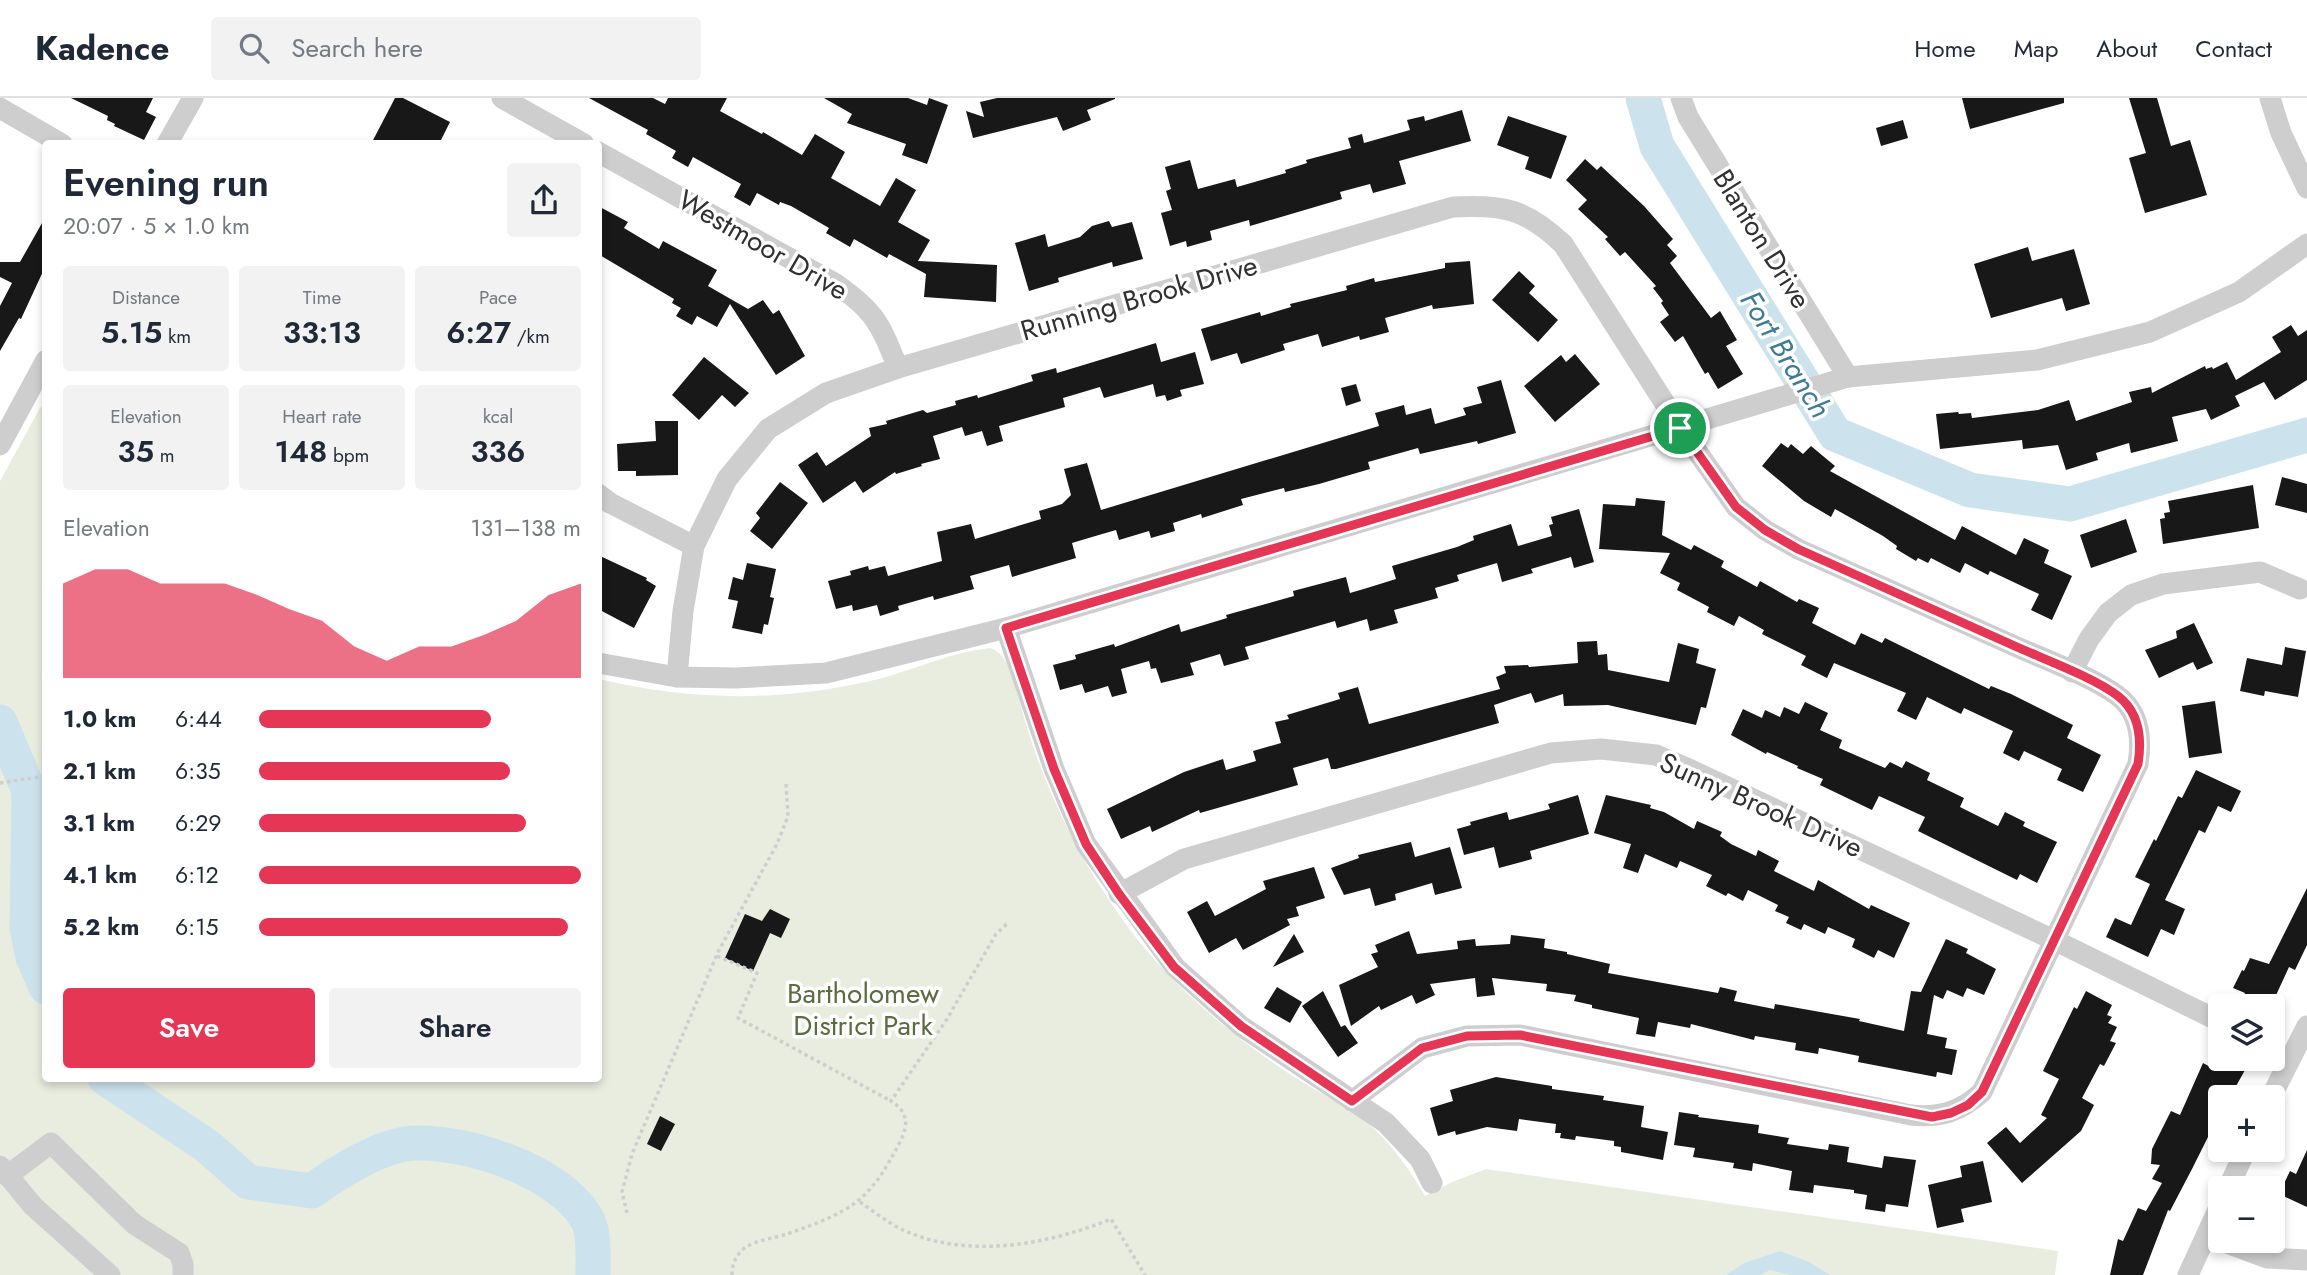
<!DOCTYPE html>
<html lang="en">
<head>
<meta charset="utf-8">
<style>
  body { margin:0; font-family:Jost,sans-serif; background:#f2f2f3; color:#1f2937; height:100vh; display:flex; flex-direction:column; font-size:26px; white-space:nowrap }
  * { box-sizing:border-box; margin:0 }
  p { font-size:23px; color:#747a83 }
  .icon { flex:none; width:38px; height:38px; fill:none; stroke:currentColor; stroke-width:2; stroke-linecap:round; stroke-linejoin:round }
  .map { position:relative; flex:1; overflow:hidden }
  .side { position:absolute; left:42px; top:42px; width:560px; height:942px; display:flex; flex-direction:column; background:#fff; border-radius:7px; box-shadow:0 4px 10px #0003 }
  .side>* { flex:none }
  .fabs { position:absolute; left:2208px; top:896px; display:grid; gap:14px }
  .fabs a { display:grid; place-items:center; width:77px; height:77px; border-radius:7px; background:#fff; box-shadow:0 4px 10px #0003; font-size:35px }
  .pin { position:absolute; display:grid; place-items:center; width:60px; height:60px; color:#fff; margin:-30px; border:4px solid #fff; border-radius:50%; box-shadow:0 2px 7px #0007 }
  .round { display:grid; place-items:center; flex:none; width:74px; height:74px; border-radius:7px; background:#f2f2f3 }
  .headline { display:flex; align-items:center; justify-content:space-between; height:119px; padding:0 21px }
  h1 { font-size:38px; font-weight:600; line-height:52px }
  .stats { display:grid; grid-template-columns:repeat(3,1fr); gap:10px; height:119px; padding:7px 21px }
  .stats div { display:grid; align-content:center; border-radius:7px; background:#f2f2f3; text-align:center }
  .stats b { font-size:30px; font-weight:600 }
  .stats small { font-size:19px; font-weight:400 }
  .stats p { font-size:19px }
  .chart { height:196px; padding:14px 21px }
  .chart p { display:flex; justify-content:space-between }
  .chart svg { width:100%; height:126px; margin-top:7px; fill:#e53655; opacity:.7 }
  .action { display:flex; gap:14px; margin-top:auto; padding:14px 21px }
  .action a { flex:1; height:80px; border-radius:7px; background:#e53655; color:#fff; font-size:28px; font-weight:600; line-height:80px; text-align:center }
  .action a+a { background:#f2f2f3; color:#1f2937 }
  ul { padding:0 21px; list-style:none; font-size:23px }
  li { display:grid; grid-template-columns:112px 84px 1fr; align-items:center; height:52px }
  li i { height:18px; border-radius:9px; background:#e53655 }
  header { display:flex; align-items:center; gap:42px; box-sizing:border-box; height:98px; padding:0 35px; background:#fff; border-bottom:2px solid #e0e1e3 }
  header strong { font-size:33px }
  nav { display:flex; gap:38px; margin-inline-start:auto; font-size:24px }
  .search { width:490px; height:63px; background:#f2f2f3; display:flex; align-items:center; gap:18px; box-sizing:border-box; padding:0 24px; border-radius:7px; color:#747a83; font-size:26px }
  .map>svg:first-child { display:block }
  .green { fill:#e8eddf }
  .water { fill:#cce3ed }
  .lines { fill:none; stroke-linecap:round; stroke-linejoin:round }
  .river { stroke:#cce3ed; stroke-width:35 }
  .building { fill:#181818 }
  .path { stroke:#cecece; stroke-width:3.5; stroke-dasharray:3.5 3.5; stroke-linecap:butt }
  .minor { stroke:#cecece; stroke-width:21 }
  .route-casing { stroke:#fff; stroke-width:14 }
  .route { stroke:#e53655; stroke-width:9 }
  .labels { text-anchor:middle; dominant-baseline:central; stroke-width:7; stroke-linejoin:round; paint-order:stroke }
  .street-label { font-size:28px; fill:#313131; stroke:#fff }
  .park-label { font-size:28px; fill:#596d3e; stroke:#fff }
  .water-label { font-size:30px; font-style:italic; fill:#3e7b94; stroke:#fff }
</style>
</head>
<body>
<header>
<strong>Kadence</strong>
<div class="search"><svg class="icon" aria-label="search" viewBox="0 0 24 24"><circle cx="10" cy="10" r="6"/><path d="M15 15l6 6"/></svg>Search here</div>
<nav><a>Home</a><a>Map</a><a>About</a><a>Contact</a></nav>
</header>
<div class="map">
<svg width="2307" height="1177" viewBox="0 0 2307 1177">
  <rect width="100%" height="100%" fill="#fff"/>
  <!-- green -->
  <path class="green" d="M45 306 46 980H598L599 581C692 603 777 604 870 583 910 574 950 554 990 550 1012 555 1019 603 1025 623 1046 693 1078 759 1120 818 1164 881 1222 930 1285 973 1312 992 1345 1005 1370 1027 1393 1048 1410 1072 1425 1098L1452 1084 1486 1071 2058 1153 2055 1177H0V383L40 310Z"/>
  <!-- water -->
  <polygon class="water" points="1780,1153 1809,1164 1830,1177 1790,1177 1770,1172 1760,1177 1726,1177 1744,1165"/>
  <g class="lines">
    <!-- river -->
    <g class="river">
      <polyline points="1643,0 1657,48 1835,336 1970,392 2070,406 2307,337"/>
      <polyline points="0,624 29,693 27,830 33,859 46,889"/>
      <path d="M105 980 207 1048 248 1084 312 1093C336 1075 383 1046 414 1045 467 1043 556 1072 586 1119 595 1133 593 1160 593 1177"/>
    </g>
  </g>
  <!-- building -->
  <g class="building">
    <polygon points="71,0 153,0 146,14 156,19 144,42 114,28 115,26 107,22 108,18"/>
    <polygon points="395,0 403,0 450,24 439,46 371,46"/>
    <polygon points="589,0 653,0 665,6 668,0 727,0 720,13 762,36 763,34 802,57 815,36 845,54 831,80 880,108 896,80 916,92 898,124 930,142 918,163 997,167 996,204 924,199 926,176 889,156 887,160 854,141 850,149 826,135 829,130 791,108 780,104 779,107 757,95 750,108 734,99 741,86 693,59 688,69 672,60 676,53 646,36 648,32"/>
    <polygon points="824,0 908,0 927,7 929,0 948,7 927,66 902,57 906,46 847,25 852,16"/>
    <polygon points="997,0 1115,0 1115,1 1087,12 1091,22 1063,33 1057,19 973,40 966,13 984,19 980,4"/>
    <polygon points="1962,0 2064,0 2064,5 1970,31"/>
    <polygon points="2129,0 2157,0 2171,48 2190,42 2207,97 2145,115 2129,60 2146,55"/>
    <polygon points="1462,12 1471,43 1399,63 1406,86 1373,95 1370,86 1340,94 1342,101 1250,128 1249,122 1210,133 1212,142 1187,149 1186,143 1170,148 1161,115 1172,112 1166,93 1171,91 1165,69 1190,62 1198,91 1235,81 1237,89 1286,75 1285,72 1307,65 1306,62 1351,50 1348,40 1362,36 1364,45 1410,32 1407,22 1424,18 1425,23"/>
    <polygon points="1508,18 1567,38 1551,81 1525,71 1529,59 1497,47"/>
    <polygon points="1903,22 1908,40 1881,48 1876,30"/>
    <polygon points="1585,61 1597,72 1601,68 1644,108 1673,141 1667,147 1677,158 1670,165 1711,220 1720,213 1737,242 1726,248 1743,276 1718,291 1708,274 1705,276 1683,238 1675,244 1660,224 1669,217 1661,205 1663,203 1653,190 1656,188 1625,154 1620,158 1605,141 1608,139 1578,111 1587,102 1566,82"/>
    <polygon points="598,108 628,124 624,130 659,151 663,143 717,172 708,188 748,211 763,202 773,216 779,212 805,258 776,277 730,206 717,229 697,218 692,227 676,218 681,210 672,205 674,201 598,156"/>
    <polygon points="46,118 46,167 21,221 19,220 0,253 0,208 12,185 0,179 0,164 20,164"/>
    <polygon points="1109,123 1112,129 1132,124 1143,161 1113,169 1112,164 1058,180 1059,184 1029,193 1015,145 1045,136 1048,149 1080,139 1092,128"/>
    <polygon points="2028,149 2032,163 2074,151 2090,206 2066,213 2062,200 1991,220 1974,166"/>
    <polygon points="1470,163 1474,206 1433,211 1432,207 1385,220 1389,234 1360,242 1359,238 1322,249 1318,236 1283,246 1285,252 1241,266 1237,255 1211,263 1201,231 1260,214 1261,218 1291,209 1290,206 1347,192 1346,188 1374,180 1375,184 1445,170 1445,165"/>
    <polygon points="1519,173 1535,188 1529,195 1558,222 1538,244 1492,202"/>
    <polygon points="2291,227 2298,238 2307,232 2307,282 2275,302 2264,284 2235,298 2240,308 2211,322 2206,311 2172,319 2178,343 2131,355 2129,345 2096,355 2098,362 2066,372 2058,347 2023,351 2022,342 1940,351 1936,316 1958,314 1959,316 1971,315 1972,320 2038,312 2069,302 2076,323 2132,304 2129,294 2151,289 2152,295 2205,268 2206,271 2212,269 2213,271 2227,264 2236,282 2281,254 2272,239"/>
    <polygon points="1156,245 1161,264 1195,254 1204,286 1180,292 1182,298 1167,303 1165,297 1156,299 1153,286 1104,300 1100,289 1063,300 1065,309 999,328 1003,343 987,348 982,333 965,338 962,329 933,338 940,361 921,366 922,368 896,376 895,374 863,395 855,383 823,405 798,367 817,354 826,368 871,338 869,330 887,326 886,323 923,312 927,315 956,307 955,303 977,297 978,300 1033,283 1031,277 1056,270 1057,275"/>
    <polygon points="1575,256 1600,286 1555,324 1524,288 1561,257 1566,264"/>
    <polygon points="704,259 749,295 735,309 722,297 699,322 672,297"/>
    <polygon points="1501,282 1516,335 1478,346 1477,343 1420,356 1418,350 1368,364 1370,371 1319,386 1285,394 1284,390 1241,401 1243,407 1202,420 1201,416 1173,425 1175,433 1151,440 1149,433 1119,442 1116,432 1092,439 1072,445 1076,460 1012,479 1009,467 970,478 974,491 934,502 933,498 898,508 899,512 880,518 877,507 853,513 852,507 836,511 828,483 851,477 850,473 868,468 869,472 885,468 888,478 942,463 937,434 971,426 975,441 1041,421 1039,413 1062,406 1071,397 1064,371 1087,365 1101,412 1379,328 1375,315 1404,307 1406,317 1431,310 1435,326 1466,317 1463,310 1482,305 1477,289"/>
    <polygon points="1356,286 1361,303 1346,308 1341,290"/>
    <polygon points="655,323 678,323 678,377 636,378 636,373 618,373 617,346 656,343"/>
    <polygon points="1781,345 1788,350 1791,346 1803,356 1811,348 1835,368 1830,373 1955,442 1962,428 2016,457 2024,440 2049,452 2044,465 2072,478 2052,522 2031,512 2039,496 1990,473 1988,477 1965,465 1960,475 1931,460 1928,465 1918,460 1916,463 1896,451 1897,448 1883,438 1835,411 1831,419 1804,403 1762,368"/>
    <polygon points="2282,379 2307,386 2307,415 2275,407"/>
    <polygon points="780,384 808,405 772,451 750,433 760,420 756,415"/>
    <polygon points="2253,387 2259,430 2163,446 2160,421 2165,420 2164,415 2170,414 2168,403"/>
    <polygon points="1636,400 1665,403 1662,437 1691,452 1694,447 1724,463 1721,469 1757,489 1760,483 1797,504 1799,501 1819,510 1812,525 1855,547 1861,535 1882,545 1885,540 1989,591 1991,588 2011,596 2073,627 2067,640 2101,657 2083,694 2057,682 2062,671 2024,653 2019,663 2003,655 2013,633 1964,610 1961,616 1927,599 1916,622 1897,613 1906,595 1834,565 1827,580 1801,567 1806,558 1762,536 1764,532 1739,518 1734,528 1707,514 1709,509 1677,492 1680,485 1660,475 1670,455 1599,451 1603,406 1635,408"/>
    <polygon points="1579,411 1594,464 1574,470 1571,459 1531,471 1533,475 1502,484 1497,465 1457,477 1459,483 1435,490 1438,500 1394,512 1398,525 1370,533 1367,521 1337,530 1335,523 1245,549 1249,561 1224,568 1220,556 1190,565 1194,577 1161,585 1156,570 1151,571 1149,563 1121,571 1127,595 1112,599 1108,588 1085,595 1082,586 1060,592 1053,567 1076,561 1075,557 1114,546 1115,549 1179,526 1181,534 1227,520 1226,517 1294,498 1293,493 1346,479 1350,495 1367,490 1396,481 1392,468 1457,449 1474,442 1473,438 1511,426 1518,448 1552,438 1549,427 1553,426 1551,419"/>
    <polygon points="2126,421 2137,454 2091,470 2080,437"/>
    <polygon points="598,457 647,480 646,482 656,488 634,530 598,511"/>
    <polygon points="747,465 776,471 770,499 774,500 768,527 764,526 762,536 732,530 738,503 728,501 733,479 743,482"/>
    <polygon points="2194,525 2213,565 2197,572 2193,564 2159,580 2145,552 2177,540 2176,533"/>
    <polygon points="1597,543 1598,557 1607,556 1608,572 1669,584 1678,545 1699,551 1696,565 1716,571 1706,610 1701,609 1696,627 1608,607 1564,608 1563,596 1535,605 1531,595 1494,607 1499,625 1336,671 1331,671 1328,660 1293,670 1298,687 1200,715 1199,712 1152,734 1150,728 1121,741 1107,711 1184,674 1223,661 1226,672 1256,663 1253,653 1281,645 1275,624 1289,621 1287,617 1340,601 1338,595 1358,589 1369,626 1500,591 1496,579 1506,575 1504,568 1528,567 1529,569 1578,565 1577,544"/>
    <polygon points="2285,549 2306,553 2298,599 2265,593 2264,598 2240,593 2247,560 2282,567"/>
    <polygon points="2215,603 2222,655 2189,660 2182,608"/>
    <polygon points="1805,604 1828,615 1820,632 1842,642 1839,650 1885,670 1890,664 1902,670 1906,663 1930,675 1927,682 1964,700 1960,709 1998,728 2005,714 2025,724 2023,728 2057,744 2037,785 2020,776 2017,782 1918,733 1925,719 1879,698 1872,712 1820,687 1823,681 1797,670 1798,668 1767,654 1766,656 1731,637 1743,611 1762,620 1765,612 1780,619 1784,609 1799,616"/>
    <polygon points="2196,672 2241,693 2231,714 2218,708 2205,735 2199,732 2165,802 2185,811 2174,837 2161,831 2148,859 2106,839 2115,820 2131,827 2150,786 2135,779 2154,741 2156,743 2178,698 2182,700"/>
    <polygon points="1578,697 1589,736 1530,753 1532,761 1499,770 1494,749 1464,757 1457,731 1471,727 1470,724 1507,714 1509,722 1550,711 1548,706"/>
    <polygon points="1606,697 1651,707 1650,710 1664,714 1694,731 1697,723 1722,734 1720,738 1731,746 1756,758 1758,752 1779,763 1774,773 1814,793 1818,782 1869,811 1871,807 1910,825 1894,860 1878,852 1874,860 1852,849 1855,841 1828,829 1825,836 1804,826 1801,832 1786,825 1789,819 1775,813 1778,807 1748,792 1743,803 1728,795 1726,798 1706,788 1712,777 1680,763 1677,770 1645,756 1638,775 1623,770 1631,746 1594,735"/>
    <polygon points="1411,744 1415,759 1450,749 1462,790 1435,797 1432,785 1395,796 1396,802 1375,808 1370,790 1344,797 1331,770 1359,760 1358,757"/>
    <polygon points="1314,769 1325,800 1296,809 1299,818 1287,821 1290,827 1243,852 1236,840 1209,855 1187,814 1207,803 1215,818 1266,791 1263,783"/>
    <polygon points="2307,790 2307,847 2295,872 2289,869 2271,908 2238,908 2245,895 2233,890 2242,872 2244,873 2250,860 2269,866"/>
    <polygon points="770,811 790,821 781,840 770,835 753,873 725,860 745,816 762,823"/>
    <polygon points="1409,833 1417,856 1458,851 1457,843 1475,841 1476,848 1510,846 1511,837 1545,841 1544,850 1567,854 1567,856 1610,866 1608,875 1718,895 1720,889 1737,893 1734,903 1774,911 1775,906 1860,921 1859,923 1904,933 1911,893 1921,894 1946,841 1968,851 1966,855 1996,871 1984,897 1967,890 1963,899 1947,892 1943,901 1934,897 1927,936 1947,940 1945,950 1957,952 1952,977 1937,974 1936,979 1858,964 1859,958 1819,950 1818,956 1795,952 1796,945 1755,938 1754,942 1691,926 1690,930 1658,924 1655,939 1636,936 1639,920 1592,910 1592,907 1574,903 1576,897 1546,893 1547,886 1492,880 1495,897 1477,899 1475,880 1430,886 1435,897 1416,906 1412,897 1381,912 1379,908 1351,928 1339,887 1378,869 1371,856 1378,854 1375,847"/>
    <polygon points="1294,836 1304,854 1273,869"/>
    <polygon points="1277,889 1302,904 1290,925 1264,910"/>
    <polygon points="1323,893 1341,929 1345,927 1358,945 1338,959 1302,908"/>
    <polygon points="2086,893 2112,907 2107,917 2112,919 2108,925 2117,929 2110,943 2116,945 2104,968 2100,966 2082,1000 2094,1007 2081,1033 2022,1085 1987,1045 2006,1029 2020,1045 2047,1020 2041,1017 2059,981 2043,973 2074,909 2077,911"/>
    <polygon points="2220,959 2245,972 2230,999 2221,999 2221,1013 2192,1071 2170,1113 2168,1112 2143,1177 2110,1177 2118,1141 2123,1143 2138,1110 2146,1113 2162,1085 2152,1081 2160,1067 2151,1066 2152,1051 2171,1013 2180,1017 2203,965 2214,971"/>
    <polygon points="1496,979 1552,988 1552,991 1604,998 1603,1002 1644,1008 1641,1029 1668,1034 1663,1062 1621,1054 1621,1049 1614,1048 1614,1043 1576,1038 1575,1042 1560,1040 1561,1035 1555,1035 1556,1026 1519,1021 1517,1033 1487,1029 1456,1037 1455,1033 1438,1038 1430,1010 1453,1003 1450,992"/>
    <polygon points="1679,1014 1699,1017 1698,1019 1759,1027 1758,1035 1789,1040 1787,1046 1828,1052 1829,1046 1849,1049 1847,1064 1882,1070 1884,1058 1916,1062 1908,1109 1886,1106 1885,1114 1865,1111 1867,1097 1854,1095 1854,1092 1814,1087 1813,1095 1789,1092 1792,1073 1753,1065 1752,1073 1733,1070 1734,1065 1693,1059 1695,1050 1674,1047"/>
    <polygon points="660,1018 675,1026 661,1053 647,1046"/>
    <polygon points="2307,1052 2307,1109 2279,1096 2290,1073 2296,1076"/>
    <polygon points="1983,1063 1992,1104 1961,1111 1964,1124 1937,1130 1928,1087 1962,1079 1960,1068"/>
  </g>
  <g class="lines">
    <!-- path -->
    <g class="path">
      <polyline points="0,685 46,678"/>
      <polyline points="717,858 757,875 738,920 891,1003"/>
      <path d="M860 1104C873 1113 887 1124 901 1131 966 1162 1047 1147 1111 1121L1145 1177"/>
      <polyline points="627,1115 622,1094 632,1056 718,854 777,746 788,718 786,686"/>
      <path d="M732 1177C732 1166 736 1156 746 1149 757 1142 775 1140 787 1136 851 1113 868 1106 900 1044 909 1026 908 1014 891 1003L947 921 996 836 1009 824"/>
    </g>
    <!-- minor -->
    <g class="minor">
      <polyline points="502,0 584,46"/>
      <polyline points="1681,0 1688,19 1848,279"/>
      <polyline points="2270,0 2281,35 2307,90"/>
      <polyline points="0,10 62,46"/>
      <polyline points="167,46 193,0"/>
      <path d="M598 54 836 186C876 214 880 226 898 270"/>
      <polyline points="0,347 46,262"/>
      <polyline points="598,396 610,405 694,448"/>
      <polyline points="1006,530 1054,671 1086,746 1175,869 1241,928 1386,1025 1420,1061 1432,1085"/>
      <polyline points="598,565 677,579 736,580 826,575 1006,530 1848,279 2037,262 2150,234 2239,194 2307,146"/>
      <polyline points="2072,574 2089,541 2108,515 2131,497 2163,486 2260,474 2300,491"/>
      <path d="M677 579 683 513 694 448 727 381 768 331 826 295 898 270 1453 109C1503 106 1526 111 1563 146L1680 329 1736 409 1765 432 1798 451C1871 483 1944 516 2017 549 2046 562 2095 580 2118 598 2140 615 2142 641 2138 666L1982 994C1960 1014 1940 1020 1911 1017L1520 937 1467 938 1422 950 1352 1003"/>
      <polyline points="1119,796 1184,761 1551,655 1601,651 1656,657 1691,672 2056,843 2221,924"/>
      <polyline points="2271,999 2307,928"/>
      <polyline points="0,1068 33,1108 110,1177"/>
      <polyline points="7,1078 51,1045 134,1126 179,1155 183,1166 183,1177"/>
      <polyline points="2228,1090 2246,1052"/>
      <polyline points="2221,1143 2267,1160 2307,1162"/>
      <polyline points="2188,1177 2221,1105"/>
    </g>
  </g>
  <g class="lines">
    <!-- route casing -->
    <g class="route-casing">
      <path id="route" d="M1680 330 1736 409 1765 432 1798 451C1871 483 1944 516 2017 549 2046 562 2095 580 2118 598 2140 615 2142 641 2138 666L1982 994 1968 1007 1951 1015 1932 1019 1520 937 1467 938 1422 950 1352 1003 1241 928 1174 869 1119 796 1086 746 1054 671 1006 530Z"/>
    </g>
    <!-- route -->
    <use href="#route" class="route"/>
  </g>
  <g class="labels">
    <!-- street labels -->
    <g class="street-label">
      <text transform="translate(1762 141) rotate(58)">Blanton Drive</text>
      <text transform="translate(763 147) rotate(30)">Westmoor Drive</text>
      <text transform="translate(1139 200) rotate(-16)">Running Brook Drive</text>
      <text transform="translate(1761 707) rotate(24)">Sunny Brook Drive</text>
    </g>
    <!-- park labels -->
    <g class="park-label">
      <text x="863" y="895">Bartholomew<tspan x="863" dy="32">District Park</tspan></text>
    </g>
    <!-- water labels -->
    <g class="water-label">
      <text transform="translate(1786 256) rotate(58)">Fort Branch</text>
    </g>
  </g>
</svg>
<div class="fabs">
<a><svg class="icon" aria-label="layers" viewBox="0 0 24 24"><path d="M12 4l9 5-9 5-9-5zM3 14l9 5 9-5"/></svg></a>
<a>+</a>
<a>−</a>
</div>
<div class="pin" style="left:1680px;top:330px;background:#1e9e55"><svg class="icon" aria-label="arrive" viewBox="0 0 24 24"><path d="M6 21V4h12l-3 4 3 4H6"/></svg></div>
<section class="side">
<div class="headline"><div><h1>Evening run</h1><p>20:07 · 5 × 1.0 km</p></div><a class="round"><svg class="icon" aria-label="share" viewBox="0 0 24 24"><path d="M12 15V3M7 8l5-5 5 5M5 13v7h14v-7"/></svg></a></div>
<div class="stats">
<div><p>Distance</p><b>5.15<small> km</small></b></div>
<div><p>Time</p><b>33:13</b></div>
<div><p>Pace</p><b>6:27<small> /km</small></b></div>
</div>
<div class="stats">
<div><p>Elevation</p><b>35<small> m</small></b></div>
<div><p>Heart rate</p><b>148<small> bpm</small></b></div>
<div><p>kcal</p><b>336</b></div>
</div>
<div class="chart"><p><span>Elevation</span>131–138 m</p>
<svg viewBox="0 0 160 44" preserveAspectRatio="none"><path d="M0 44V11L10 6L20 6L30 11L40 11L50 11L60 15L70 20L80 24L90 33L100 38L110 33L120 33L130 29L140 24L150 15L160 11V44z"/></svg>
</div>
<ul>
<li><b>1.0 km</b>6:44<i style="width:72%"></i></li>
<li><b>2.1 km</b>6:35<i style="width:78%"></i></li>
<li><b>3.1 km</b>6:29<i style="width:83%"></i></li>
<li><b>4.1 km</b>6:12<i style="width:100%"></i></li>
<li><b>5.2 km</b>6:15<i style="width:96%"></i></li>
</ul>
<div class="action"><a>Save</a><a>Share</a></div>
</section>
</div>
</body>
</html>
